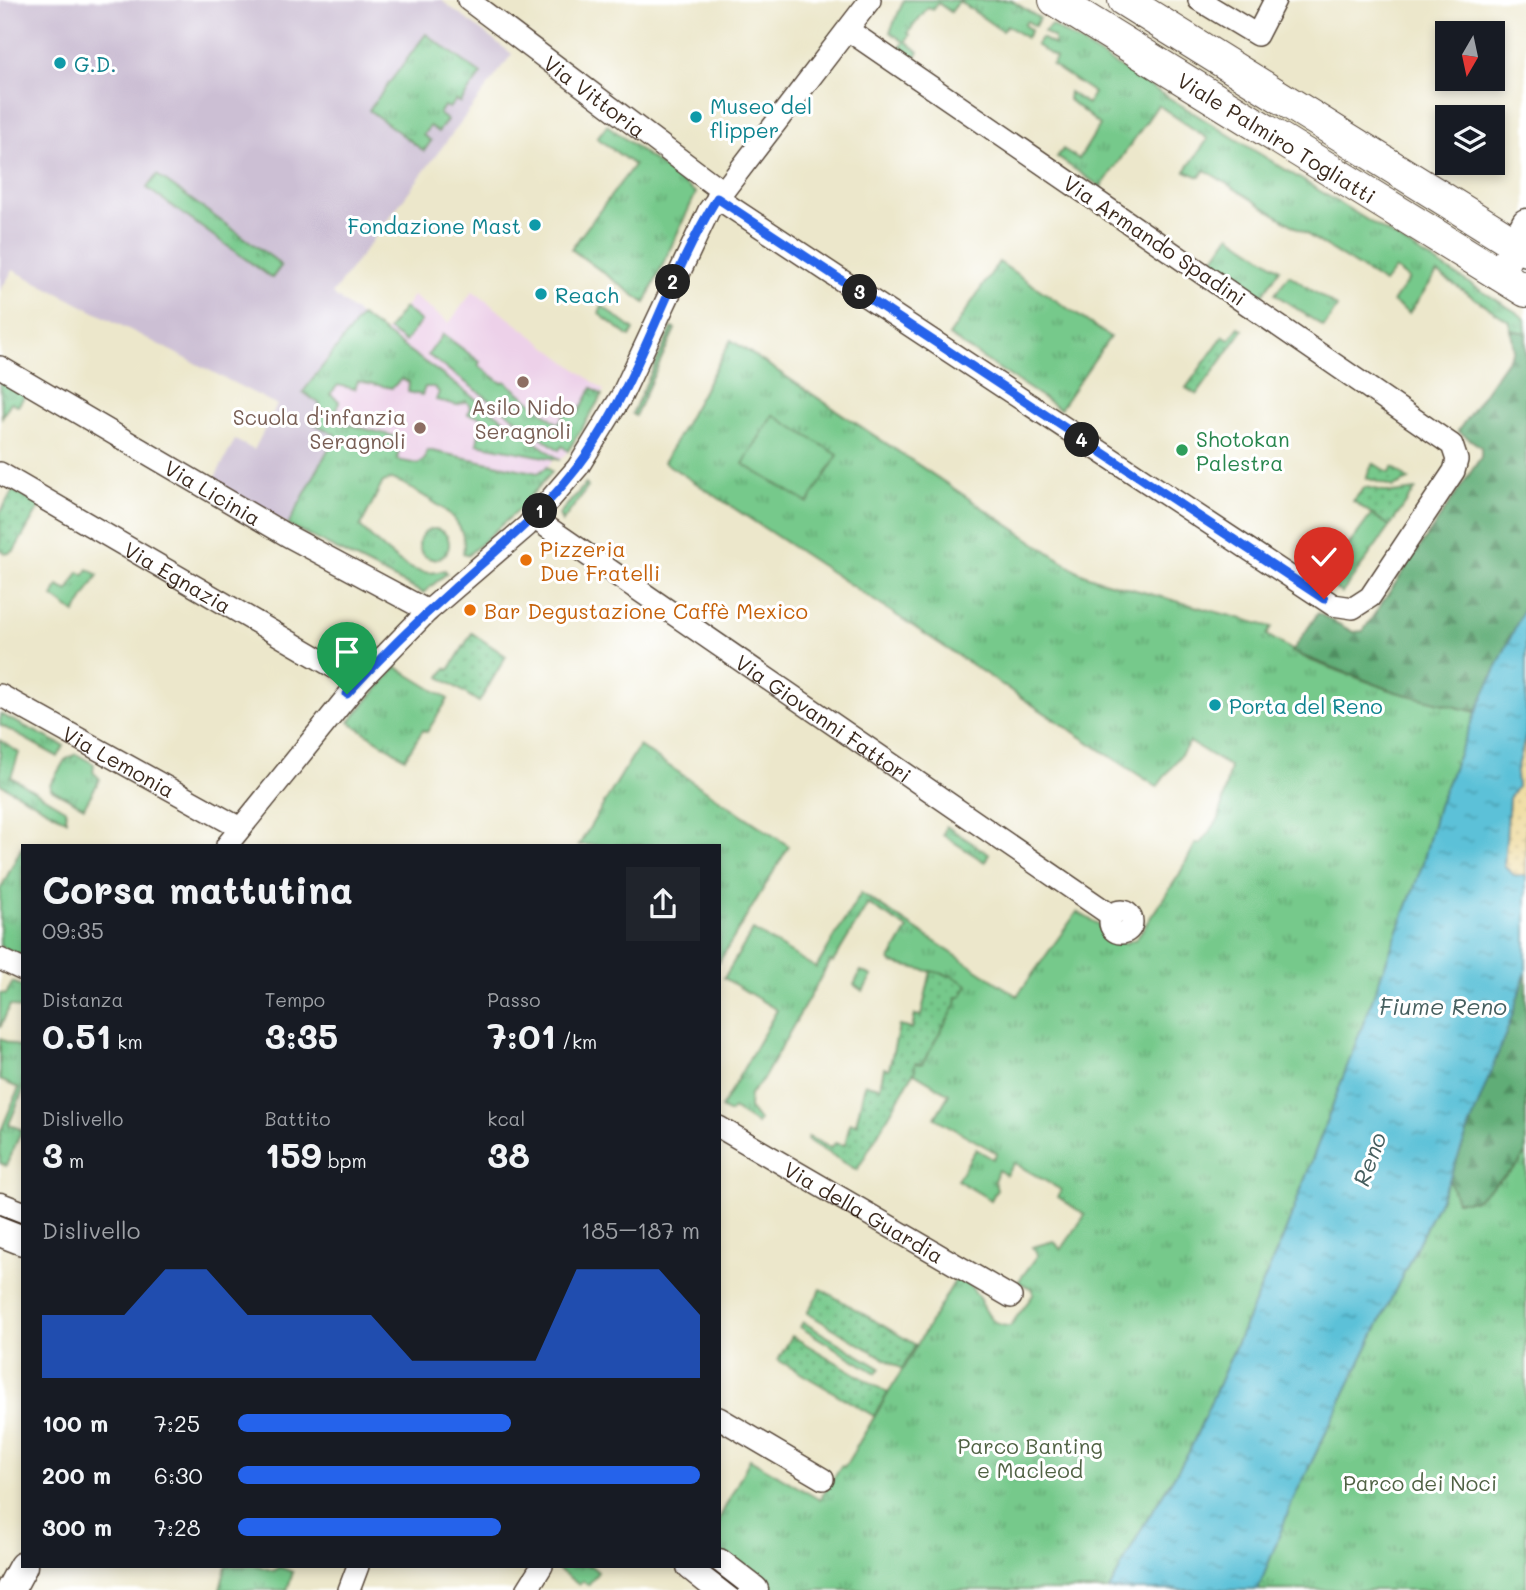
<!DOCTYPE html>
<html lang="it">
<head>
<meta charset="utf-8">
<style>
  body { margin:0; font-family:Mali,sans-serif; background:#20242c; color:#f1f3f6; height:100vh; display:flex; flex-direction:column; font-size:26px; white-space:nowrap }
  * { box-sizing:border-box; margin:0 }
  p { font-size:23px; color:#9ea1a6 }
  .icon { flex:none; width:38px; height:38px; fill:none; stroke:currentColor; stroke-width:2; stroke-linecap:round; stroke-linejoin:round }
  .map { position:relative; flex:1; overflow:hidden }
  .details { position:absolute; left:21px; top:844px; width:700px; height:724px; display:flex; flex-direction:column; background:#171b24; border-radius:0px; box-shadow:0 4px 10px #0003 }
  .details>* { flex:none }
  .needle { width:46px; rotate:189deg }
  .buttons { position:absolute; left:1435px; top:21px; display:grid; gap:14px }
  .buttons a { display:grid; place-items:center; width:70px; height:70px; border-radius:0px; background:#171b24; box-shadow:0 4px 10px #0003; font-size:35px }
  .pin { position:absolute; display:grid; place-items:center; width:60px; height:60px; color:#fff; margin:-72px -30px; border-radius:50% 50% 50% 0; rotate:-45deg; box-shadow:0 0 7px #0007 }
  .pin .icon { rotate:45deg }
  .km { position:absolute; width:35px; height:35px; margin:-18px; border-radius:50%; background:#222; color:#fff; font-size:19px; line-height:35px; text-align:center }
  .round { display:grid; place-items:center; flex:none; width:74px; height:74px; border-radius:0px; background:#20242c }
  .head { display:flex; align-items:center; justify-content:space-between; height:119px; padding:0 21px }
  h1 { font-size:38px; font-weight:700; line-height:52px }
  .figures { display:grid; grid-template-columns:repeat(3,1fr); gap:10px; height:119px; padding:7px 21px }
  .figures div { display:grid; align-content:center }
  .figures b { font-size:35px; font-weight:700 }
  .figures small { font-size:19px; font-weight:400 }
  .figures p { font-size:19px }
  .chart { height:196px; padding:14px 21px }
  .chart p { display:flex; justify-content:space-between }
  .chart svg { width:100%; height:126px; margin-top:7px; fill:#2563eb; opacity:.7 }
  ul { padding:0 21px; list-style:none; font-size:23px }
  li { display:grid; grid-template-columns:112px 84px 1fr; align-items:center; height:52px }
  li i { height:18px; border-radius:9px; background:#2563eb }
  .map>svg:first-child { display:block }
  .built { fill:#edd1e9 }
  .industrial { fill:#ccbfd4 }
  .grass { fill:url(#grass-tufts); stroke:#587a54; stroke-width:2 }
  .forest { fill:url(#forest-firs); stroke:#4e6c4a; stroke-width:2 }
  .sand { fill:url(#sand-dots); stroke:#94825e; stroke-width:2 }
  .garden { fill:url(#garden-dots); stroke:#587a54; stroke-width:2 }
  .pitch { fill:#76c98b; stroke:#587a54; stroke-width:2 }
  .water { fill:url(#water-ripples); stroke:#4b767b; stroke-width:2 }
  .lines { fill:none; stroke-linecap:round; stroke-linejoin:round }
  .street-casing { stroke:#564638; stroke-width:24 }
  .secondary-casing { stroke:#564638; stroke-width:31 }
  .primary-casing { stroke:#564638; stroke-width:34 }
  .street { stroke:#fff; stroke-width:21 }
  .secondary { stroke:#fff; stroke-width:28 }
  .primary { stroke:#fff; stroke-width:32 }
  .tram { stroke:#3b2a1e; stroke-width:2 }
  .route-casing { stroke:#fff; stroke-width:14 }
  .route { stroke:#2563eb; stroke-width:9 }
  .culture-dot { fill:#0f9aa8; stroke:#fff; stroke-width:2.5 }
  .education-dot { fill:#8d6e63; stroke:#fff; stroke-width:2.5 }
  .leisure-dot { fill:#2e9e5b; stroke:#fff; stroke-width:2.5 }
  .food-dot { fill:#e8710a; stroke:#fff; stroke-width:2.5 }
  .labels { text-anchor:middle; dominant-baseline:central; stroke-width:6; stroke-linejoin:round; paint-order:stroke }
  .culture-label { font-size:21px; fill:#0d838f; stroke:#fff; text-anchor:start }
  .street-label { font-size:21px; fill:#3b2a1e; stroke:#fff }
  .education-label { font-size:21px; fill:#785e54; stroke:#fff }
  .leisure-label { font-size:21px; fill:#27864d; stroke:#fff; text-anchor:start }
  .food-label { font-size:21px; fill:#c56008; stroke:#fff; text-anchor:start }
  .park-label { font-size:21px; fill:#506244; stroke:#fff }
  .water-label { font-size:23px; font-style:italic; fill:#465f5f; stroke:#fff }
</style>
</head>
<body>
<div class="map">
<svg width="1526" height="1590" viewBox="0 0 1526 1590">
  <defs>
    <pattern id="grass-tufts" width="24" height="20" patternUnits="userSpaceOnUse" patternTransform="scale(1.75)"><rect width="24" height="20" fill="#76c98b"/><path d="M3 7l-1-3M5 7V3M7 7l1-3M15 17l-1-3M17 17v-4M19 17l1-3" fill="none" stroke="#62a371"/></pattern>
    <pattern id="forest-firs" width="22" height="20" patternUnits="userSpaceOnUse" patternTransform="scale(1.75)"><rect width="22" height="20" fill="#60ad77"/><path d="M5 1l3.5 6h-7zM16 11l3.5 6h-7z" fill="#508d61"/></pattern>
    <pattern id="sand-dots" width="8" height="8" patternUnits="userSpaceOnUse" patternTransform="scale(1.75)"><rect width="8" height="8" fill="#eeda9e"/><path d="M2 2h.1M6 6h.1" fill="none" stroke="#cdbb88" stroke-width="1.8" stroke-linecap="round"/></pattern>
    <pattern id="garden-dots" width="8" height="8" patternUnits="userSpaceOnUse" patternTransform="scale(1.75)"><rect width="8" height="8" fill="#76c98b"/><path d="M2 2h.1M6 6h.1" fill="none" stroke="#62a371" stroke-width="1.8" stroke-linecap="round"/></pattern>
    <pattern id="water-ripples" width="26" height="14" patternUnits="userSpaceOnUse" patternTransform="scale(1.75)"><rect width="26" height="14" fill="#5bc1d8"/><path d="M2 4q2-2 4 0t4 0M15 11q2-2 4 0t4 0" fill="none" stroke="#4c9daf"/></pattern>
  </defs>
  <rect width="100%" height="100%" fill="#fff"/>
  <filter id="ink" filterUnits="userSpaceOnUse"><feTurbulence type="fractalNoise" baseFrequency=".0143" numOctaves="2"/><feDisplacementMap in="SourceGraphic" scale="14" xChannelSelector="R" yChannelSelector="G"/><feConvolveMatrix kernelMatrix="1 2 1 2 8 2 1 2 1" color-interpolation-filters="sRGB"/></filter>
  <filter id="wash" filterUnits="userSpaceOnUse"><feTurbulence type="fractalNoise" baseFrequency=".00686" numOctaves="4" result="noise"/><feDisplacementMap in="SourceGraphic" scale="28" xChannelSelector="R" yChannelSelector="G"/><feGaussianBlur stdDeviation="1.57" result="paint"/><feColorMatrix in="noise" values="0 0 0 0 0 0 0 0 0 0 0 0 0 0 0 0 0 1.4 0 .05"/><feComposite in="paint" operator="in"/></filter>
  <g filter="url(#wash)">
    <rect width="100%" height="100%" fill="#ece7cb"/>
    <!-- built -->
    <polygon class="built" points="473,291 604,390 568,451 560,460 553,460 547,467 552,472 509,519 311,422 303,392 361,316 385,333 413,296 449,323"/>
    <!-- industrial -->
    <polygon class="industrial" points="0,0 441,0 512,54 332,294 361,316 303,391 320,404 336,435 288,525 213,481 235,440 254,450 277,405 13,270 0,291"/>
    <!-- grass -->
    <g class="grass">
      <polygon points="904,0 1011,0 1039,18 1035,26 1027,21 1024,25 1031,30 1026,38 1007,25 1002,31 959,1 951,12 938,3 933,10 928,7 908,33 910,35 906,41 919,52 914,59 899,49 904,42 890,32"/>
      <polygon points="1051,25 1516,312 1525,319 1526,333 1511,330 1510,322 1437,273 1409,313 1393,302 1409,279 1395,269 1384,283 1205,170 1200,177 1185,171 1208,139 1158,105 1101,187 1057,157 1063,149 1079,159 1100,125 1068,99 1069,92 1087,104 1094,93 1052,65 1056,58 1036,45 1041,38 1054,45 1054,38 1044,32"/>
      <polygon points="426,34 481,74 460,103 456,100 449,108 444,106 439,114 447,120 438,132 430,126 423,135 431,141 424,151 369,110"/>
      <polygon points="607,125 696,193 645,303 571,249 634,165 597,138"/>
      <polygon points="157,175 274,259 281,266 272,278 147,188"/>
      <polygon points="1230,235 1280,269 1262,296 1211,262"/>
      <polygon points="999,262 1110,337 1060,409 949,336"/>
      <polygon points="1289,275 1337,307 1324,327 1275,294"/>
      <polygon points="602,306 634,330 630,337 599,314"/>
      <polygon points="404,308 421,321 405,342 388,330"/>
      <path d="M361 316 560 460 477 444 482 417 468 414 470 406 466 401 457 405 436 400 439 392 434 387H425L422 395 408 392 409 382 401 379 392 388 358 381 355 389 338 385 330 394 339 401 335 421 401 438 397 460 418 464 425 459 427 450 538 473 547 467 552 472 518 510 468 555 463 553C471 516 427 499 402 483L392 479 383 482 360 527C383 547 411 583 445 570L447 573 423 593 288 525 336 435 311 422 320 404 303 392Z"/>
      <polygon points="672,328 675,329 635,416 632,414"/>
      <polygon points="443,334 480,362 478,365 502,383 505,381 558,424 567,410 577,415 592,388 602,395 568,451 562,446 559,450 428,355"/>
      <path d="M731 340 1079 572 1099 580 1272 627 1267 635 1309 660 1396 692 1476 712 1438 806 1422 866 1284 1235 1189 1452 1142 1528 1109 1590H770L719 1551V1519L750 1459 820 1500 841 1466 844 1467 847 1463 956 1279C960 1281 968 1284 971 1287 985 1301 985 1327 1010 1326L1033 1295V1289L1018 1282 1038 1255 1032 1247 1054 1241 1061 1250 1085 1215 1058 1197 1061 1190 1014 1163 1006 1175 998 1170 994 1181 997 1189 991 1200 957 1180 976 1149 993 1159 997 1153 935 1118 949 1094 913 1072 912 1068 955 1002 952 976 892 963 890 960 908 929 868 904 833 962 830 961 762 1081 750 1094 749 1108 759 1121 757 1124 733 1109 730 1113 721 1108 777 1010 724 978 753 930 816 968 861 893 1017 996 1077 912 1098 924 1111 941 1126 943 1136 939 1179 875 1196 843 1200 844 1219 819 1230 767 1190 742 1157 787 664 462Z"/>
      <polygon points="0,377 27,392 18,406 11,402 2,417"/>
      <polygon points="586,484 588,487 562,522 559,514"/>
      <polygon points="1372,514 1390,526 1342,593 1322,581"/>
      <circle cx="434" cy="544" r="15"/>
      <polygon points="88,569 98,575 75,613 53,597 58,586 68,591 79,572 84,575"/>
      <polygon points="396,667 448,699 427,732 423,730 405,758 349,722"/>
      <polygon points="0,714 64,746 58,757 0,725"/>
      <polygon points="0,740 19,753 11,777 66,810 66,820 0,784"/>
      <polygon points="639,746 789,846 719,962 719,845 579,845"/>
      <polygon points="76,754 94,764 93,772 100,779 84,807 51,789 50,785 65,760"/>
      <polygon points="946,826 989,854 985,862 943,835"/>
      <polygon points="23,845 22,956 0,946 0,890"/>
      <polygon points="861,971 872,976 863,991 854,985"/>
      <polygon points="1526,971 1526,1590 1258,1590 1293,1500 1449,1180 1509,1025"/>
      <polygon points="13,982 23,987 23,1010 10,1005 0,1028 0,993 6,994"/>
      <polygon points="0,1039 22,1048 23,1053 23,1091 9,1124 22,1130 6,1166 0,1163 0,1133 19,1088 0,1080"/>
      <polygon points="803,1322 880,1368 876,1373 800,1327"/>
      <polygon points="226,1566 258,1566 274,1571 279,1567 293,1572 287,1590 220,1590"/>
      <polygon points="554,1566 591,1566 598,1572 588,1585 583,1581 579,1585"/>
    </g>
    <!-- forest -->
    <g class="forest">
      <polygon points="1511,330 1526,333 1526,604 1476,712 1396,692 1292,652 1318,613 1353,632 1363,631 1481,457 1481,447 1458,431 1514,350"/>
      <polygon points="1526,971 1526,1153 1517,1166 1474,1201 1457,1201 1449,1180 1509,1025"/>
    </g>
    <!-- sand -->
    <polygon class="sand" points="1526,735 1526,876 1514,875 1504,867 1509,798 1517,787 1516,774"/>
    <!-- garden -->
    <g class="garden">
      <polygon points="1239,327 1243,330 1197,395 1186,388 1223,336 1229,340"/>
      <polygon points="1373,463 1389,473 1393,467 1409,480 1393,487 1366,478"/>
      <polygon points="1365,487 1393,493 1415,490 1390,526 1353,501"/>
      <polygon points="13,490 40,506 14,551 6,554 0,550 0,513"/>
      <polygon points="472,633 506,656 479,702 440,677 446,668 449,670"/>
      <polygon points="931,971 952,976 968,985 961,997 957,997 956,1005 922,1064 915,1063 915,1070 857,1170 807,1140 808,1137 831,1148 835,1143 845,1145 850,1123 856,1124 865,1084 880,1087 884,1068 889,1069 899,1026 912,1029 915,1015 921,1016"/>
      <polygon points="821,1289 916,1345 902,1369 807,1313"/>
      <polygon points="792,1336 888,1393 874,1416 778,1360"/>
    </g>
    <!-- pitch -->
    <polygon class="pitch" points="773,415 838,455 808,503 743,464"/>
    <!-- water -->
    <polygon class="water" points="1526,604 1526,735 1516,774 1517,787 1509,798 1504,866 1514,875 1526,876 1526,971 1509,1025 1449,1180 1293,1500 1258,1590 1109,1590 1142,1528 1189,1452 1284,1235 1422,866 1438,806 1476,712"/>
  </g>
  <g filter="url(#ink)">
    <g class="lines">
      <!-- street casing -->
      <g class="street-casing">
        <g id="street">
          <path id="s1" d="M468 0 722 191"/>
          <polyline points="1199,0 1257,35 1275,0"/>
          <polyline points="717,198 1333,605 1353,608 1370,597 1454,471 1457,460 1452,445 848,30"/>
          <path id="s2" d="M0 367 288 536 428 611"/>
          <path id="s3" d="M0 473 359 682"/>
          <path id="s4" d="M534 518 1112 916"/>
          <path id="s5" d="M0 695 240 828"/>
          <polyline points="227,845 359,682 428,611 527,526 578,467 621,397 709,210 870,0"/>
          <circle cx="1121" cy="922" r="11"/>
          <polyline points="0,959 23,970"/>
          <path id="s6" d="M719 1127 1011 1297"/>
          <polyline points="719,1418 823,1479"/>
          <polyline points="349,1590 358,1566"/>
          <polyline points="527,1590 542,1566"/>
        </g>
      </g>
      <!-- secondary casing -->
      <g class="secondary-casing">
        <g id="secondary">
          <polyline points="1499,274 1526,223"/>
          <polyline points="0,1207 23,1216"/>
          <polyline points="0,1232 23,1241"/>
          <polyline points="719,1563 754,1590"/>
          <polyline points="691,1566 721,1590"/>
          <polyline points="10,1590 23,1566"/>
        </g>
      </g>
      <!-- primary casing -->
      <g class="primary-casing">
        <g id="primary">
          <path id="s7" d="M1055 0 1526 291"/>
          <polyline points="1124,0 1526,250"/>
        </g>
      </g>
      <!-- street -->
      <use href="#street" class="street"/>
      <!-- secondary -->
      <use href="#secondary" class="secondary"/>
      <!-- primary -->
      <use href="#primary" class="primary"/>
      <!-- tram -->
      <g class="tram">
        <polyline points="0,1215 23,1224"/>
        <polyline points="707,1566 738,1590"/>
      </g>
    </g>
  </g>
  <g class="lines" filter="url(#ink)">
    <!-- route casing -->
    <g class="route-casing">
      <path id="route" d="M347 694C379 659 413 625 449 593 498 548 549 509 587 454 642 375 667 279 717 198L1324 599"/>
    </g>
    <!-- route -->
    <use href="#route" class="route"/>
  </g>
  <!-- markers -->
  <g class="culture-dot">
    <circle cx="60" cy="63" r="7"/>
    <circle cx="696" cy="117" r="7"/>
    <circle cx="535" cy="225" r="7"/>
    <circle cx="541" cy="294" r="7"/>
    <circle cx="1215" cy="705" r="7"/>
  </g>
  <g class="education-dot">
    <circle cx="523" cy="382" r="7"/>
    <circle cx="420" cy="428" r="7"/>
  </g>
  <circle class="leisure-dot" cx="1182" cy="450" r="7"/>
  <g class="food-dot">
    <circle cx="526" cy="560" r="7"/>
    <circle cx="470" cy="610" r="7"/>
  </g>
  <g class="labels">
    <!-- culture labels -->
    <g class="culture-label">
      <text x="74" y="63">G.D.</text>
      <text x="710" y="105">Museo del<tspan x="710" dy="24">flipper</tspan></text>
      <text x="521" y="225" text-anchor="end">Fondazione Mast</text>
      <text x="555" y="294">Reach</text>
      <text x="1229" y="705">Porta del Reno</text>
    </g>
    <!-- street labels -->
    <g class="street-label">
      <text stroke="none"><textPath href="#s1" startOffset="159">Via Vittoria</textPath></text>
      <text stroke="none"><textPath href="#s7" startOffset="261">Viale Palmiro Togliatti</textPath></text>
      <text transform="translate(1155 240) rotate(34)">Via Armando Spadini</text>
      <text stroke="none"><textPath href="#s2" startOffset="247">Via Licinia</textPath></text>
      <text stroke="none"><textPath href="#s3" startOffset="206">Via Egnazia</textPath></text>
      <text stroke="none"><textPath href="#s4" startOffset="352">Via Giovanni Fattori</textPath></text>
      <text stroke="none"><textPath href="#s5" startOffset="136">Via Lemonia</textPath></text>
      <text stroke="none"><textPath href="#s6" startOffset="168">Via della Guardia</textPath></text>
    </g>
    <!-- education labels -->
    <g class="education-label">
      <text x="523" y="406">Asilo Nido<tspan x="523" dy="24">Seragnoli</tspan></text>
      <text x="406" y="416" text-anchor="end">Scuola d'infanzia<tspan x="406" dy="24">Seragnoli</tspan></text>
    </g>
    <!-- leisure labels -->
    <g class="leisure-label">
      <text x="1196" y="438">Shotokan<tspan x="1196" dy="24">Palestra</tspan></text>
    </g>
    <!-- food labels -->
    <g class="food-label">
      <text x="540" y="548">Pizzeria<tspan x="540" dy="24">Due Fratelli</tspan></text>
      <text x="484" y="610">Bar Degustazione Caffè Mexico</text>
    </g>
    <!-- park labels -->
    <g class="park-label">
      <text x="1030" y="1445">Parco Banting<tspan x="1030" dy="24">e Macleod</tspan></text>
      <text x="1420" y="1482">Parco dei Noci</text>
    </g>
    <!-- water labels -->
    <g class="water-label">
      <text x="1443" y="1006">Fiume Reno</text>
      <text transform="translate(1369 1159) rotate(-70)">Reno</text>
    </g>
  </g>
</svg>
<div class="buttons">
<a><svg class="needle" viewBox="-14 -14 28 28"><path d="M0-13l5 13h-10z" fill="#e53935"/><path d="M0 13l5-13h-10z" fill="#9ea1a6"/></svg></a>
<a><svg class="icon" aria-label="layers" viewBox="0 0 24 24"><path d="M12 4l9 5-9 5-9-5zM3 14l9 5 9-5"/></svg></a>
</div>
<div class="pin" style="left:347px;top:694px;background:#1e9e55"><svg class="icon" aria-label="arrive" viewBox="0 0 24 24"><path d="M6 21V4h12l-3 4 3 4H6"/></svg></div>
<div class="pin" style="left:1324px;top:599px;background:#d93025"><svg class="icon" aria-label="check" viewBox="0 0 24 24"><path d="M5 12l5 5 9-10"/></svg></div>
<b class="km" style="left:540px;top:511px">1</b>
<b class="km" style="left:673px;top:282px">2</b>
<b class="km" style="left:860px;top:292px">3</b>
<b class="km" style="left:1082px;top:440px">4</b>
<section class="details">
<div class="head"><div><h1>Corsa mattutina</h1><p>09:35</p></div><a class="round"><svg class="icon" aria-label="share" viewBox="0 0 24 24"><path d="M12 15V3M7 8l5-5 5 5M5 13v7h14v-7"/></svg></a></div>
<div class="figures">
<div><p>Distanza</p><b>0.51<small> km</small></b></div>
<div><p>Tempo</p><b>3:35</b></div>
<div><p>Passo</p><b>7:01<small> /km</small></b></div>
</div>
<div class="figures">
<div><p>Dislivello</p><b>3<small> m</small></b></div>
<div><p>Battito</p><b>159<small> bpm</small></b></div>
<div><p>kcal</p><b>38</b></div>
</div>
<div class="chart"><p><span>Dislivello</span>185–187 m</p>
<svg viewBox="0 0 160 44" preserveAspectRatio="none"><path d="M0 44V22L10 22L20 22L30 6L40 6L50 22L60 22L70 22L80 22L90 38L100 38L110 38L120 38L130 6L140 6L150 6L160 22V44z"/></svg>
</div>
<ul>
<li><b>100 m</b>7:25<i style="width:59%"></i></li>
<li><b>200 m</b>6:30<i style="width:100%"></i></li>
<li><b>300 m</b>7:28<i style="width:57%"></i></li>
</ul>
</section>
</div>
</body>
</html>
